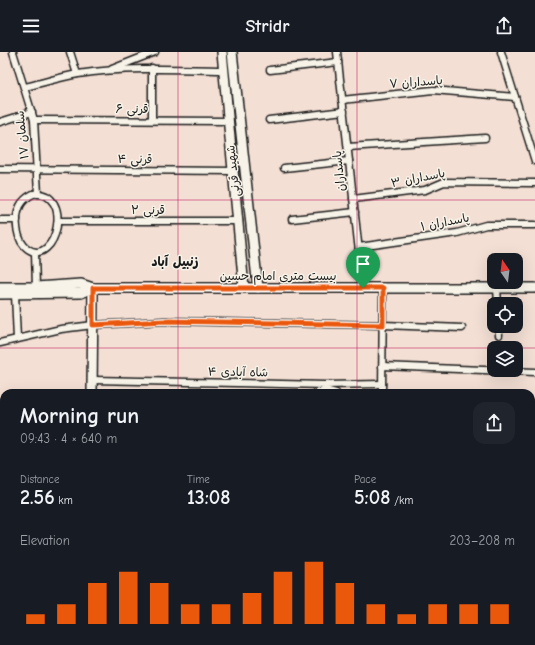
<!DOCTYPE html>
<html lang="en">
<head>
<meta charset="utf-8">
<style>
  body { margin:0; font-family:"Comic Neue","Playpen Sans Arabic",sans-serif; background:#20242c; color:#f1f3f6; height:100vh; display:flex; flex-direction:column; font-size:15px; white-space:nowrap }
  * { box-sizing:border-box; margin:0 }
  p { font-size:13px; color:#9ea1a6 }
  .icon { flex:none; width:22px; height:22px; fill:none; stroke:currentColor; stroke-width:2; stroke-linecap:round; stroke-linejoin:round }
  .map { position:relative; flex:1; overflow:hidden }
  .details { position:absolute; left:0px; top:337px; width:535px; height:256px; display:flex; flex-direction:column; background:#171b24; border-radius:12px 12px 0 0; box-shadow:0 4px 16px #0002 }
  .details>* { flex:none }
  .needle { width:26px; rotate:346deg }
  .tools { position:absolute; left:487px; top:201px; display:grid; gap:8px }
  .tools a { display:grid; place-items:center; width:36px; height:36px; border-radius:8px; background:#171b24; box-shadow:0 4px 16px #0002; font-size:20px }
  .pin { position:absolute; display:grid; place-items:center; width:34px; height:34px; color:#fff; margin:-41px -17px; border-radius:50% 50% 50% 0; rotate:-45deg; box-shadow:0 0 4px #0007 }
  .pin .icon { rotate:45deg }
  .round { display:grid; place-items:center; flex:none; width:42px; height:42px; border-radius:12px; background:#20242c }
  .summary { display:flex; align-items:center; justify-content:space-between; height:68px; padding:0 20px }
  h1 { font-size:22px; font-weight:800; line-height:30px }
  .metrics { display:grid; grid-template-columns:repeat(3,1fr); gap:6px; height:68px; padding:4px 20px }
  .metrics div { display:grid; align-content:center }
  .metrics b { font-size:20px; font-weight:800 }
  .metrics small { font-size:11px; font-weight:400 }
  .metrics p { font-size:11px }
  .chart { height:112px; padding:8px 20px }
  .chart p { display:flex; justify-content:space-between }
  .chart svg { width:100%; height:72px; margin-top:4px; stroke:#ea580c; stroke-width:6 }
  header { display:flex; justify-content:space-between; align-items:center; height:52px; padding:0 20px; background:#171b24; font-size:18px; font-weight:800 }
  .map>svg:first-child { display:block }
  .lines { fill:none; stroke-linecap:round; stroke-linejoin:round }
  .street-casing { stroke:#1c1c1c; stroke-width:9 }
  .secondary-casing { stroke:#1c1c1c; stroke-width:12 }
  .primary-casing { stroke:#1c1c1c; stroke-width:13 }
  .street { stroke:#f7f3e8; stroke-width:6 }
  .secondary { stroke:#f7f3e8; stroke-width:9 }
  .primary { stroke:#f7f3e8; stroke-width:10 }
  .route-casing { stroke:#fff; stroke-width:8 }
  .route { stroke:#ea580c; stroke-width:5 }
  .grid { fill:none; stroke:#c2185b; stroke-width:1; stroke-opacity:0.55 }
  .labels { text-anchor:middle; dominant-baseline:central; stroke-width:3; stroke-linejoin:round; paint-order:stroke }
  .street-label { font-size:12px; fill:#1c1c1c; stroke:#f7f3e8 }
  .neighbourhood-label { font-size:13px; font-weight:bold; fill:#1c1c1c; stroke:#f7f3e8 }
</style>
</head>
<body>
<header><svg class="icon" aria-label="menu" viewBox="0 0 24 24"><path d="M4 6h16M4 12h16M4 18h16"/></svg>Stridr<svg class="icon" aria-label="share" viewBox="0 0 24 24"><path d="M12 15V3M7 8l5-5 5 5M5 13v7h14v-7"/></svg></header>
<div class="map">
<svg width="535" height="593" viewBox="0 0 535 593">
  <rect width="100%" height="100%" fill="#f3dfd4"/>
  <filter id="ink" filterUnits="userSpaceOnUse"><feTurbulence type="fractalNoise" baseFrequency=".025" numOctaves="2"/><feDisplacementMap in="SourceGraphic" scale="8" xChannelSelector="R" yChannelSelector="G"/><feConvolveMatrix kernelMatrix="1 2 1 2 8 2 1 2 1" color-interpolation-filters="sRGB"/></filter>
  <g filter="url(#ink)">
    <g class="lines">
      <!-- street casing -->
      <g class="street-casing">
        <g id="street">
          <polyline points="13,0 34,68 38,142"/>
          <polyline points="70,0 77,22"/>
          <polyline points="337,0 363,236"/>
          <polyline points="501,0 535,109"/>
          <polyline points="112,17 155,0"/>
          <polyline points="270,18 338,10"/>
          <path d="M25 35C42 31 60 25 78 22 126 15 175 17 224 18"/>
          <polyline points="342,48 433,38 515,45"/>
          <polyline points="34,68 229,69"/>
          <polyline points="152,68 152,16"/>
          <polyline points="269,68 344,59"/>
          <polyline points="0,70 32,60"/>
          <polyline points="348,95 485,86"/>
          <polyline points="284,116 349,109"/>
          <polyline points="0,117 234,119"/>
          <path d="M33 142C75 138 56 216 28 197 16 189 14 167 20 154 23 148 27 145 33 142Z"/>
          <polyline points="353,147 425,138 444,130 535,131"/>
          <polyline points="292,167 355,160"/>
          <polyline points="0,168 17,168"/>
          <polyline points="58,169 239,169"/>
          <polyline points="359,195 457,181 486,173 535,173"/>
          <polyline points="35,200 36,235"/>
          <polyline points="497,236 498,252"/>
          <polyline points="15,242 17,287"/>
          <polyline points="498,274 499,283"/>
          <polyline points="0,291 61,277 93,273 164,269 383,273 462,276"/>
          <polyline points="382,314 535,320"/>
          <polyline points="93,328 325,333 382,332"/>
          <polyline points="316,341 325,338 336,341"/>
          <polyline points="382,341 383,236"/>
          <polyline points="0,356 4,356"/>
          <polyline points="531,392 535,392"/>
          <polyline points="0,416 4,416"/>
          <polyline points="531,424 535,424"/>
          <polyline points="0,477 4,478"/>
          <polyline points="531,484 535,484"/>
          <polyline points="0,559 4,559"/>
          <polyline points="324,589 329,589"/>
          <polyline points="494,593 504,589"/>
          <polyline points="524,593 524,589"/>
        </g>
      </g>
      <!-- secondary casing -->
      <g class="secondary-casing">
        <g id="secondary">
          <polyline points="222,0 244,236"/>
          <polyline points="232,0 258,236"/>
          <polyline points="0,235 36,235 81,232 93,236 535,236"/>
          <polyline points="0,242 81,241 93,236"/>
          <polyline points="92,341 93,236"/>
          <polyline points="91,593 91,589"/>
        </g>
      </g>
      <!-- primary casing -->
      <g class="primary-casing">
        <g id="primary">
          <polyline points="531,544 535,543"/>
          <polyline points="531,561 535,560"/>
          <polyline points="403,593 416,589"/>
          <polyline points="456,593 465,589"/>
        </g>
      </g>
      <!-- street -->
      <use href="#street" class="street"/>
      <!-- secondary -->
      <use href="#secondary" class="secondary"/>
      <!-- primary -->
      <use href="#primary" class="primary"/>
    </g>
  </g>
  <g class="lines" filter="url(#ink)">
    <!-- route casing -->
    <g class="route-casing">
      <polygon id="route" points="93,236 383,236 383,273 164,269 93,273"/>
    </g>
    <!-- route -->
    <use href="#route" class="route"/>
  </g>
  <!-- grid -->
  <path class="grid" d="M178 0V341M357 0V341M0 148H535M0 296H494M516 296H535M0 445H4M531 445H535M178 589V593M357 589V593"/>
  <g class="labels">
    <!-- street labels -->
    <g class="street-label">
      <text transform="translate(416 30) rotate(-4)">پاسداران ۷</text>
      <text x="132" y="57">قرنی ۶</text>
      <text transform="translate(22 83) rotate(-96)">سلمان ۱۷</text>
      <text transform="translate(135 107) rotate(1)">قرنی ۴</text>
      <text transform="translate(233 119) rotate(-96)">شهید قرنی</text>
      <text transform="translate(339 119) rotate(-96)">پاسداران</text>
      <text transform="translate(418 126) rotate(-11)">پاسداران ۳</text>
      <text x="148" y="158">قرنی ۲</text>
      <text transform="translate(445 170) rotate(-11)">پاسداران ۱</text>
      <text x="278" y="224">بیست متری امام حسین</text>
      <text transform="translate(238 320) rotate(1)">شاه آبادی ۴</text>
    </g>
    <!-- neighbourhood labels -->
    <g class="neighbourhood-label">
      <text x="175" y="209">زنبیل آباد</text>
    </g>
  </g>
</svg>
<div class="tools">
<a><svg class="needle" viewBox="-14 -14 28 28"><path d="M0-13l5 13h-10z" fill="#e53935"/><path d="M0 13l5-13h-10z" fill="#9ea1a6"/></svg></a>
<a><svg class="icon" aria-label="locate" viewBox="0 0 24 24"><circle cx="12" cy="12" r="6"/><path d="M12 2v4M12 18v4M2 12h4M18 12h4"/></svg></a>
<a><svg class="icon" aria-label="layers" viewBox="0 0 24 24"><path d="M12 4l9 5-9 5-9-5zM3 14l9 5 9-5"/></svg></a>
</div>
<div class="pin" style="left:363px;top:236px;background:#1e9e55"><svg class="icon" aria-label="arrive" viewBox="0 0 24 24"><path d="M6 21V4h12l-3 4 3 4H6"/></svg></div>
<section class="details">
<div class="summary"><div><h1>Morning run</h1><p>09:43 · 4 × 640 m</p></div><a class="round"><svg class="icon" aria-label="share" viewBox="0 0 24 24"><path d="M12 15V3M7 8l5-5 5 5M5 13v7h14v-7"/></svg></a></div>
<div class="metrics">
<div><p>Distance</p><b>2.56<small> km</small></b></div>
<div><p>Time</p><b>13:08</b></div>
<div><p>Pace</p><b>5:08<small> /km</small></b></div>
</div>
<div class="chart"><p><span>Elevation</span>203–208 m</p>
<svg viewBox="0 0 160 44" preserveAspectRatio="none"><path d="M5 44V38M15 44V32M25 44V19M35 44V12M45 44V19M55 44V32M65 44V32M75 44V25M85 44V12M95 44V6M105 44V19M115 44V32M125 44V38M135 44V32M145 44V32M155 44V32"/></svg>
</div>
</section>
</div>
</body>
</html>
